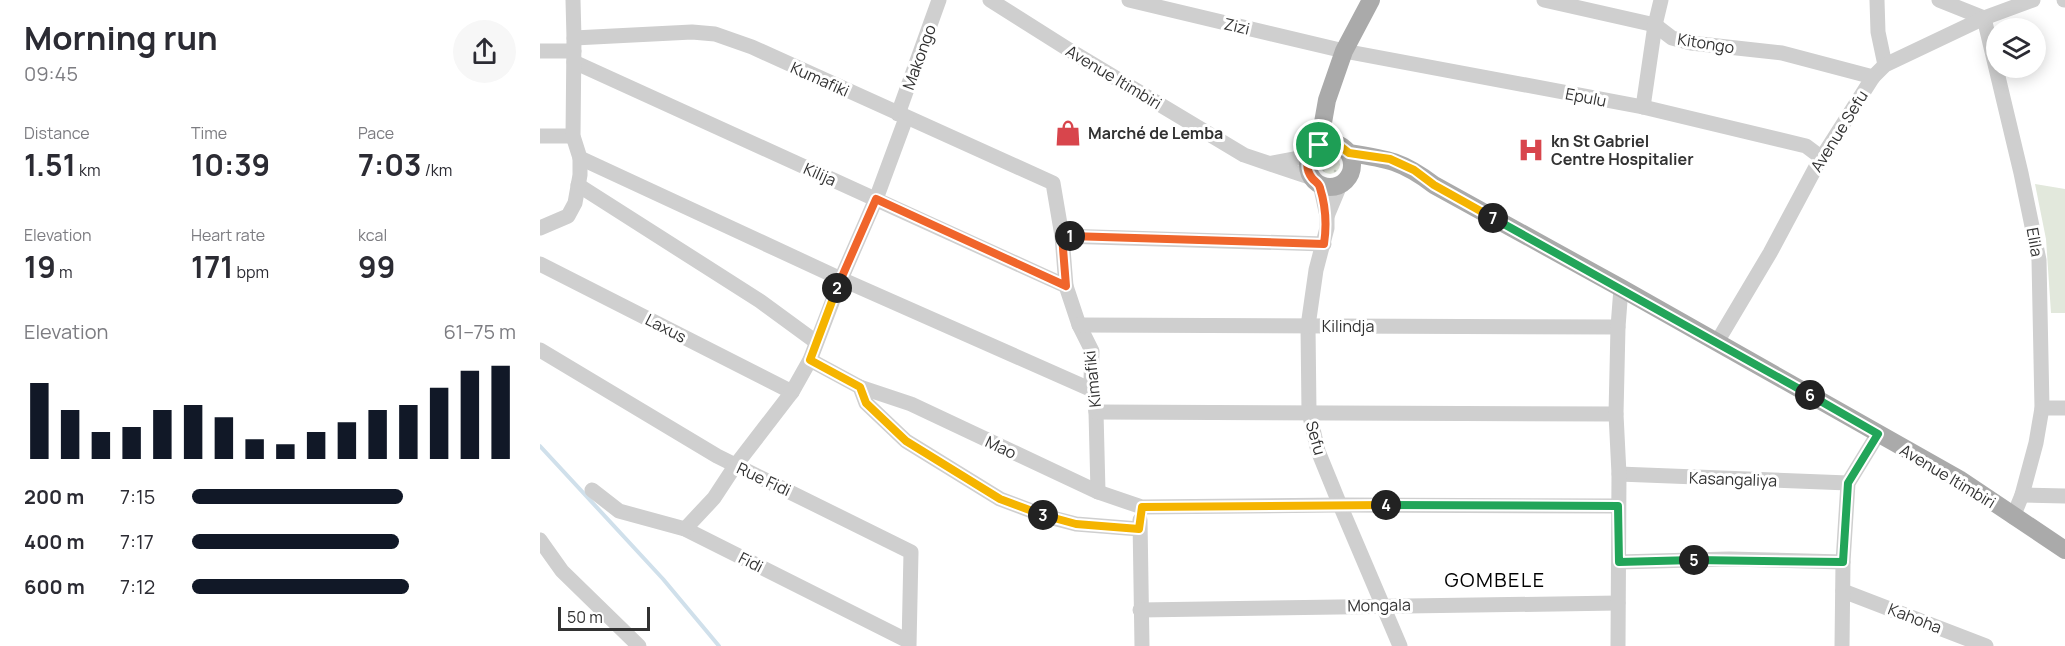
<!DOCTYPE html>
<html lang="en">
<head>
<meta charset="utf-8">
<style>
  body { margin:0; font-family:Manrope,sans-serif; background:#f7f7f7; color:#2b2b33; height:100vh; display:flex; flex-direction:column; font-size:22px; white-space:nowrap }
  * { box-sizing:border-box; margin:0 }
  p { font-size:20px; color:#7c7c81 }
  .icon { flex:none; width:33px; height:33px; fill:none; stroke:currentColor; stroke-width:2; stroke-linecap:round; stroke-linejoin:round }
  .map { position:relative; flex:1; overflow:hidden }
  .side { display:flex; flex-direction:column; background:#fff; width:540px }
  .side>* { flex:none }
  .buttons { position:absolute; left:1446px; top:18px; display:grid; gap:12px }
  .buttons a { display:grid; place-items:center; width:60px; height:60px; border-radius:50%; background:#fff; box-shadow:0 3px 15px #0003; font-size:30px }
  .scale { position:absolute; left:18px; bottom:15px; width:92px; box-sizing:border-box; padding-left:6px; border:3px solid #323232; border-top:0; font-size:16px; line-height:21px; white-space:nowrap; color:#323232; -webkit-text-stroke:4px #fff; paint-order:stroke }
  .pin { position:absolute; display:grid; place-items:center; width:51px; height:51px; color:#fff; margin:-26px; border:3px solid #fff; border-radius:50%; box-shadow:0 2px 6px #0007 }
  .km { position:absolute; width:30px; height:30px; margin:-15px; border-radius:50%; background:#222; color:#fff; font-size:16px; line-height:30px; text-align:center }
  .round { display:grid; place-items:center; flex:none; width:63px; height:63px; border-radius:32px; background:#f7f7f7 }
  .head { display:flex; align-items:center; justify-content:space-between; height:102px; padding:0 24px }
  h1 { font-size:33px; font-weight:700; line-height:45px }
  .metrics { display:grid; grid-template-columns:repeat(3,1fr); gap:9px; height:102px; padding:6px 24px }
  .metrics div { display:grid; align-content:center }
  .metrics b { font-size:30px; font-weight:700 }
  .metrics small { font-size:16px; font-weight:400 }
  .metrics p { font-size:16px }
  .chart { height:168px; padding:12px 24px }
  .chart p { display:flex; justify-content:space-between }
  .chart svg { width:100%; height:108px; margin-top:6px; stroke:#111827; stroke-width:6 }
  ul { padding:0 24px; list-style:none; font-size:20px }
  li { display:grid; grid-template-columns:96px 72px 1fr; align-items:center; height:45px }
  li i { height:15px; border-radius:8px; background:#111827 }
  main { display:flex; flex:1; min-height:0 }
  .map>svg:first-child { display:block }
  .grass { fill:url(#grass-dots) }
  .green { fill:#e2e8dc }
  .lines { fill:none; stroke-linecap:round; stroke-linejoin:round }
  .stream { stroke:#d0e0eb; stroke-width:4 }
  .minor { stroke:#cfcfcf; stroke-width:15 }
  .major { stroke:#aaa; stroke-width:18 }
  .split-1-casing { stroke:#fff; stroke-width:12 }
  .split-2-casing { stroke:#fff; stroke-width:12 }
  .split-3-casing { stroke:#fff; stroke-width:12 }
  .split-4-casing { stroke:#fff; stroke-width:12 }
  .split-5-casing { stroke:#fff; stroke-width:12 }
  .split-6-casing { stroke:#fff; stroke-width:12 }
  .split-7-casing { stroke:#fff; stroke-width:12 }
  .split-8-casing { stroke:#fff; stroke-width:12 }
  .split-1 { stroke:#f0652b; stroke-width:8 }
  .split-2 { stroke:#f0652b; stroke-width:8 }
  .split-3 { stroke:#f5b400; stroke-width:8 }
  .split-4 { stroke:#f5b400; stroke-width:8 }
  .split-5 { stroke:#22a559; stroke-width:8 }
  .split-6 { stroke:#22a559; stroke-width:8 }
  .split-7 { stroke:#22a559; stroke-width:8 }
  .split-8 { stroke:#f5b400; stroke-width:8 }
  .labels { text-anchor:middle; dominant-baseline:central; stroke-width:6; stroke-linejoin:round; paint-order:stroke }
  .street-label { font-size:16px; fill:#323232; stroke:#fff }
  .poi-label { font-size:16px; font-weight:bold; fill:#323232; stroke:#fff; text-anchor:start }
  .quarter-label { font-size:20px; letter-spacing:1.5px; fill:#000; stroke:#fff }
</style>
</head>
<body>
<main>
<section class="side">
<div class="head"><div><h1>Morning run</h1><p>09:45</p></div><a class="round"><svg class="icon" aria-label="share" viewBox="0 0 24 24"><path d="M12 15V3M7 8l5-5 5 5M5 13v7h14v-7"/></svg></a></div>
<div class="metrics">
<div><p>Distance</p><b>1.51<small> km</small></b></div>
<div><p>Time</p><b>10:39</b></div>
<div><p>Pace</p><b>7:03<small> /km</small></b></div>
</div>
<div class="metrics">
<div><p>Elevation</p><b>19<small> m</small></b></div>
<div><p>Heart rate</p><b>171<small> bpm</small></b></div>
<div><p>kcal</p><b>99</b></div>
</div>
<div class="chart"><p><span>Elevation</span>61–75 m</p>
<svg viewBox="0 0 160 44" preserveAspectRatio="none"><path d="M5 44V13M15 44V24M25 44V33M35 44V31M45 44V24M55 44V22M65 44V27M75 44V36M85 44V38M95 44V33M105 44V29M115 44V24M125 44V22M135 44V15M145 44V8M155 44V6"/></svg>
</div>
<ul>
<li><b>200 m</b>7:15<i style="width:65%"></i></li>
<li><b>400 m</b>7:17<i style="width:64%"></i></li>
<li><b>600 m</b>7:12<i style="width:67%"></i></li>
</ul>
</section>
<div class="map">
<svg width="1525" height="646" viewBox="0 0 1525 646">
  <defs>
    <pattern id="grass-dots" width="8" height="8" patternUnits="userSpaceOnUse" patternTransform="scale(1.5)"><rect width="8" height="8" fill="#e2e8dc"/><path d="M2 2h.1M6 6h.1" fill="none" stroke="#c2c7bd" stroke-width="1.8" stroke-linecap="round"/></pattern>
  </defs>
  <rect width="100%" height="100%" fill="#fff"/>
  <!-- grass -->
  <circle class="grass" cx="790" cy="164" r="10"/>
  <!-- green -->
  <polygon class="green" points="1495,184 1525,189 1525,313 1511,313 1506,239"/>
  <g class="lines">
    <!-- stream -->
    <polyline class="stream" points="0,446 123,579 179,646"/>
    <!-- minor -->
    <g class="minor">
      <polyline points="450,0 534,53 704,155 772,178"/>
      <polyline points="589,0 804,51 1103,107 1266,146 1282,158"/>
      <polyline points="1004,0 1115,25 1132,38 1151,43 1242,53 1333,77"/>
      <polyline points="1337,0 1338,32 1345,65"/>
      <polyline points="1399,0 1444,18 1481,173 1499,260 1502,408 1496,443 1482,495 1473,517"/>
      <polyline points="1524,0 1525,0"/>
      <polyline points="34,38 152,32 175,34 212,47 513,183 522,236 526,286 539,325 552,351 551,380 556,412 558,492"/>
      <polyline points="0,51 34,51"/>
      <polyline points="34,62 526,286"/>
      <polyline points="1103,107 1115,25 1121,0"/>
      <polyline points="358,114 399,0"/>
      <polyline points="0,136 33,136"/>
      <polyline points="40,158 301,279 552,390"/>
      <polyline points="732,163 769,156"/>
      <polyline points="780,184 787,216 787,228 776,270 768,326 769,412 778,451 800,505 860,646"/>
      <polyline points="38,185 220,301 276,342"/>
      <polyline points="787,216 800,185"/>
      <polyline points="0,228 28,216 35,203 40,175 40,158 33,136 34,38 33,0"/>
      <polyline points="522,236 784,244"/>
      <polyline points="0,264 252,392"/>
      <polyline points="539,325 1078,327"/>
      <polyline points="1177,342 1230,253 1277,165 1333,77 1345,65 1444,18 1493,0"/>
      <polyline points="0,350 177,456 371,552 369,646"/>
      <polyline points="270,360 320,387 371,404 558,492 602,507 800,505 1078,506"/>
      <polyline points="320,387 326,403 366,441 460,499 505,516 536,524 599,529"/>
      <polyline points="1502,408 1525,408"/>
      <polyline points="556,412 1076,414"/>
      <polyline points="1079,474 1308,483"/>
      <polyline points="52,490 79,511 145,529 368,641"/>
      <polyline points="1482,495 1525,496"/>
      <polyline points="600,520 602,646"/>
      <polyline points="145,529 174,498 195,466 252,392 270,360 301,279 336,199 366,118"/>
      <polyline points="0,540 22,571 99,646"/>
      <polyline points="1079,562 1189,559 1303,562"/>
      <polyline points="1303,591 1446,646"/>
      <polyline points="600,610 1078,603"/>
      <polyline points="1078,646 1079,474 1076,414 1078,327 1081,288"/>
      <polyline points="1302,646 1303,562 1308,483 1338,434"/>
    </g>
    <!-- major -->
    <g class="major">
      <circle cx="790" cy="165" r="22"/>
      <polyline points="779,145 787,100 804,51 831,0"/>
      <path d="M809 153C848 159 862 161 894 185L1081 288 1419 479 1525 550"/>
    </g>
  </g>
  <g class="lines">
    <!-- split-1 casing -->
    <g class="split-1-casing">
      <path id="split-1" d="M530 236 784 244C787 224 786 207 780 188 779 183 775 182 772 178 763 166 768 153 779 145"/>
    </g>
    <!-- split-2 casing -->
    <g class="split-2-casing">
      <polyline id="split-2" points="297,288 336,199 526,286 522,236 530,236"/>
    </g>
    <!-- split-3 casing -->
    <g class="split-3-casing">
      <polyline id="split-3" points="297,288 270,360 320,387 326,403 366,441 460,499 503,515"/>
    </g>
    <!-- split-4 casing -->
    <g class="split-4-casing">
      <polyline id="split-4" points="503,515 536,524 599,529 602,507 846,505"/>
    </g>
    <!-- split-5 casing -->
    <g class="split-5-casing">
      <polyline id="split-5" points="846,505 1078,506 1079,562 1154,560"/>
    </g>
    <!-- split-6 casing -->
    <g class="split-6-casing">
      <polyline id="split-6" points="1154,560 1303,562 1308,483 1338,434 1270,395"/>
    </g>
    <!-- split-7 casing -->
    <g class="split-7-casing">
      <polyline id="split-7" points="953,218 1270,395"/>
    </g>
    <!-- split-8 casing -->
    <g class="split-8-casing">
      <polyline id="split-8" points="779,145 787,142 796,143 809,153 850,159 874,170 894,185 953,218"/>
    </g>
    <!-- split-1 -->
    <use href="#split-1" class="split-1"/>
    <!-- split-2 -->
    <use href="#split-2" class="split-2"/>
    <!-- split-3 -->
    <use href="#split-3" class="split-3"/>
    <!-- split-4 -->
    <use href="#split-4" class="split-4"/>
    <!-- split-5 -->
    <use href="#split-5" class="split-5"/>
    <!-- split-6 -->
    <use href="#split-6" class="split-6"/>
    <!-- split-7 -->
    <use href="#split-7" class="split-7"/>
    <!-- split-8 -->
    <use href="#split-8" class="split-8"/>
  </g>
  <!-- icons -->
  <defs>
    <g id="shop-bare" transform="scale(2.07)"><path d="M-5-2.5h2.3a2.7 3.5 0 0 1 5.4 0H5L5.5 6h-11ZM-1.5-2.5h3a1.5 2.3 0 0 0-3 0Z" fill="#d8454c" stroke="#fff" stroke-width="2.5" paint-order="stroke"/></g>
    <g id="hospital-bare" transform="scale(2.07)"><path d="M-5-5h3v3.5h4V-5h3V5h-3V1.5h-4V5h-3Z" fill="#d8454c" stroke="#fff" stroke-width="2.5" paint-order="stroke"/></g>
  </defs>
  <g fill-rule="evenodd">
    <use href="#shop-bare" x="528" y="133"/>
    <use href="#hospital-bare" x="991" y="150"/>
  </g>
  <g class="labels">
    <!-- street labels -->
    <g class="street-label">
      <text transform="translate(697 26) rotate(13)">Zizi</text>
      <text transform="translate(1166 43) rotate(9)">Kitongo</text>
      <text transform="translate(379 57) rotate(-70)">Makongo</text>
      <text transform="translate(574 77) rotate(31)">Avenue Itimbiri</text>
      <text transform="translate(280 79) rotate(24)">Kumafiki</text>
      <text transform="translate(1046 97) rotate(11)">Epulu</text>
      <text transform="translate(1299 131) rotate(-58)">Avenue Sefu</text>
      <text transform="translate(280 174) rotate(24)">Kilija</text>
      <text transform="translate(1495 242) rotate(80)">Elila</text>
      <text x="808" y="326">Kilindja</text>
      <text transform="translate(126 328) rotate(27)">Laxus</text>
      <text transform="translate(552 379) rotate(-96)">Kimafiki</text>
      <text transform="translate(776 438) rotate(74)">Sefu</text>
      <text transform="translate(461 447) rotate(25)">Mao</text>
      <text transform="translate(1408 476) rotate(31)">Avenue Itimbiri</text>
      <text transform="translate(224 479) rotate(25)">Rue Fidi</text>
      <text transform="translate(1193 479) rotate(2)">Kasangaliya</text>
      <text transform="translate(211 562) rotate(27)">Fidi</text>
      <text transform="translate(839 605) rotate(-1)">Mongala</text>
      <text transform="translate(1375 618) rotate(21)">Kahoha</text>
    </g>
    <!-- poi labels -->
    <g class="poi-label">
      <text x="548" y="133">Marché de Lemba</text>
      <text x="1011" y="141">kn St Gabriel<tspan x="1011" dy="18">Centre Hospitalier</tspan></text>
    </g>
    <!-- quarter labels -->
    <g class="quarter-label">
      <text x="955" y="579">GOMBELE</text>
    </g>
  </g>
</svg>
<div class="buttons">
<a><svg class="icon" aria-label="layers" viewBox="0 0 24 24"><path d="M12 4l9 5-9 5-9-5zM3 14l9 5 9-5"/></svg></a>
</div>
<div class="scale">50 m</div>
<div class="pin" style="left:779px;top:145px;background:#1e9e55"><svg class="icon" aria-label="arrive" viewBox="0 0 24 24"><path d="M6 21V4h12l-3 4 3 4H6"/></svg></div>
<b class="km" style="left:530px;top:236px">1</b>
<b class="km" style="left:297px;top:288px">2</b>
<b class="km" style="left:503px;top:515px">3</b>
<b class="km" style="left:846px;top:505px">4</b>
<b class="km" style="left:1154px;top:560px">5</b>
<b class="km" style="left:1270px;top:395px">6</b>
<b class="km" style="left:953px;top:218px">7</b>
</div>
</main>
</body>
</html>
